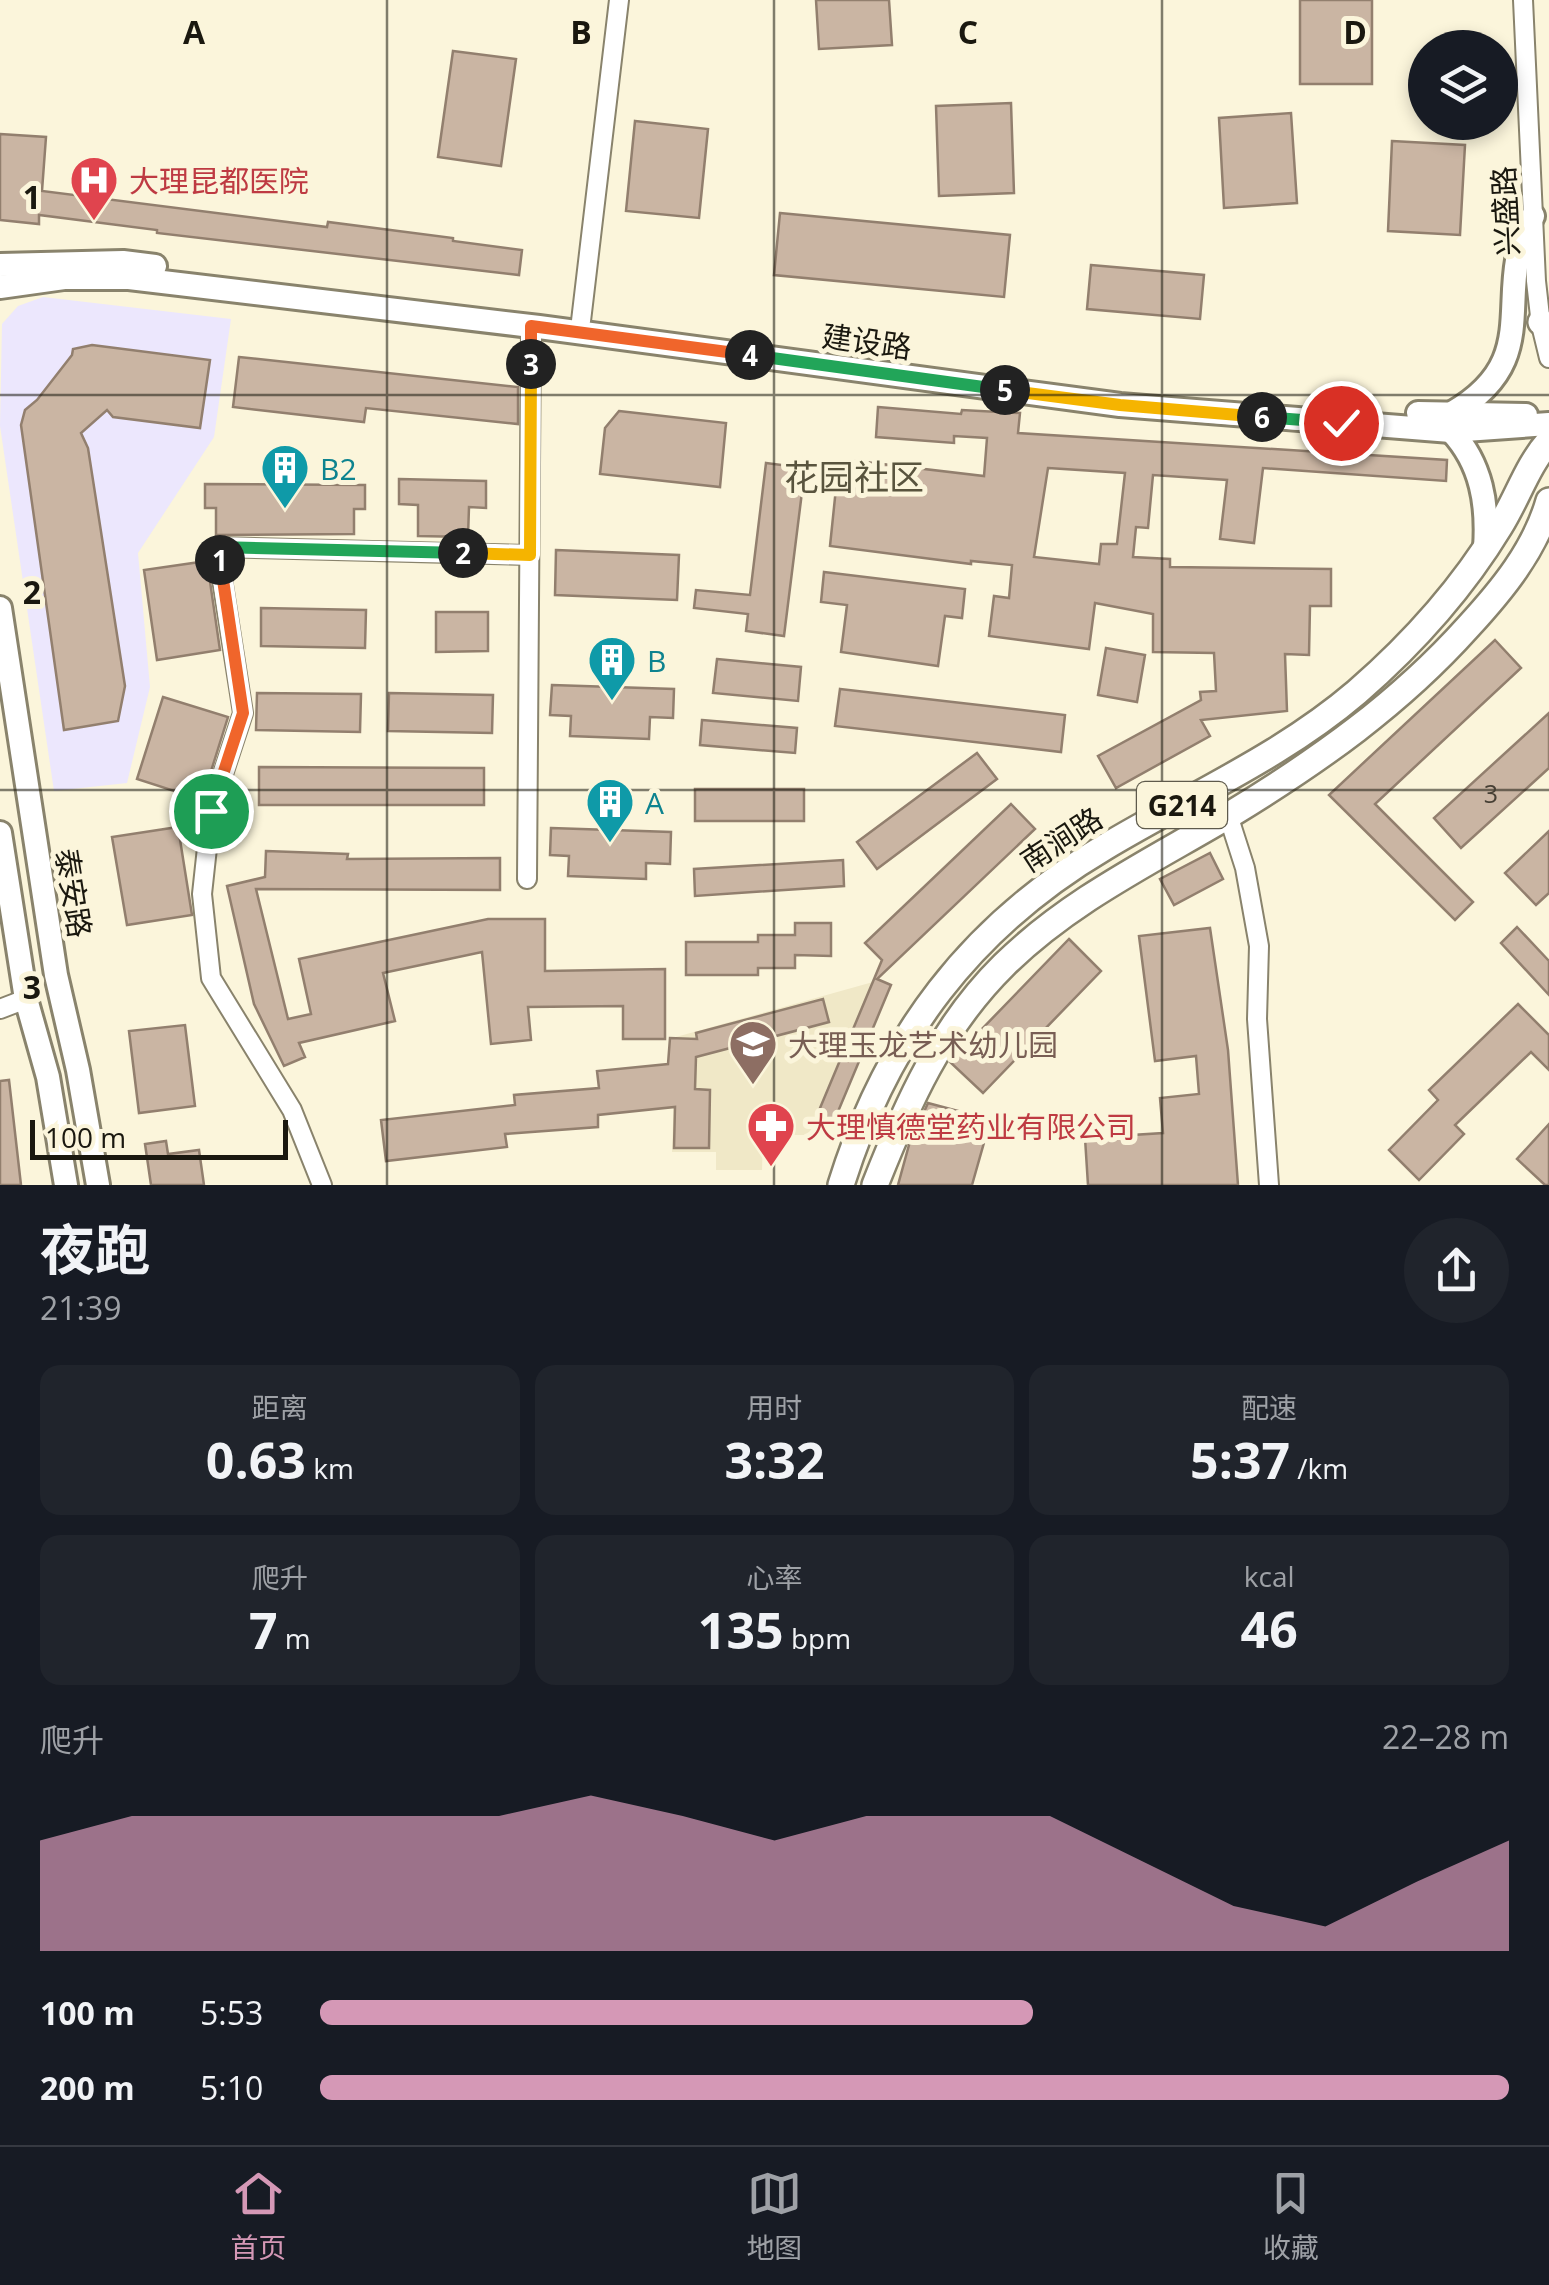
<!DOCTYPE html>
<html lang="zh">
<head>
<meta charset="utf-8">
<style>
  body { margin:0; font-family:"Open Sans","Noto Sans SC",sans-serif; background:#20242c; color:#f1f3f6; height:100vh; display:flex; flex-direction:column; font-size:38px; white-space:nowrap }
  * { box-sizing:border-box; margin:0 }
  p { font-size:32px; color:#9ea1a6 }
  .icon { flex:none; width:55px; height:55px; fill:none; stroke:currentColor; stroke-width:2; stroke-linecap:round; stroke-linejoin:round }
  .map { position:relative; height:1185px; overflow:hidden }
  .details { display:flex; flex-direction:column; background:#171b24; flex:1 }
  .details>* { flex:none }
  .controls { position:absolute; left:1408px; top:30px; display:grid; gap:20px }
  .controls a { display:grid; place-items:center; width:110px; height:110px; border-radius:50%; background:#171b24; box-shadow:0 5px 15px #0003; font-size:50px }
  .scale { position:absolute; left:30px; bottom:25px; width:258px; box-sizing:border-box; padding-left:10px; border:5px solid #1a180f; border-top:0; font-size:28px; line-height:35px; white-space:nowrap; color:#1a180f; -webkit-text-stroke:8px #fbf5db; paint-order:stroke }
  .pin { position:absolute; display:grid; place-items:center; width:85px; height:85px; color:#fff; margin:-42px; border:5px solid #fff; border-radius:50%; box-shadow:0 2px 10px #0007 }
  .km { position:absolute; width:50px; height:50px; margin:-25px; border-radius:50%; background:#222; color:#fff; font-size:28px; line-height:50px; text-align:center }
  .round { display:grid; place-items:center; flex:none; width:105px; height:105px; border-radius:52px; background:#20242c }
  .headline { display:flex; align-items:center; justify-content:space-between; height:170px; padding:0 40px }
  h1 { font-size:55px; font-weight:700; line-height:75px }
  .stats { display:grid; grid-template-columns:repeat(3,1fr); gap:15px; height:170px; padding:10px 40px }
  .stats div { display:grid; align-content:center; border-radius:20px; background:#20242c; text-align:center }
  .stats b { font-size:50px; font-weight:700 }
  .stats small { font-size:28px; font-weight:400 }
  .stats p { font-size:28px }
  .chart { height:280px; padding:20px 40px }
  .chart p { display:flex; justify-content:space-between }
  .chart svg { width:100%; height:180px; margin-top:10px; fill:#d598b6; opacity:.7 }
  ul { padding:0 40px; list-style:none; font-size:32px }
  li { display:grid; grid-template-columns:160px 120px 1fr; align-items:center; height:75px }
  li i { height:25px; border-radius:12px; background:#d598b6 }
  .tab-bar { display:flex; justify-content:space-around; align-items:center; height:140px; border-top:2px solid #363941; background:#171b24; font-size:28px; color:#9ea1a6 }
  .tab-bar a { display:grid; justify-items:center; gap:5px }
  .tab-bar .active { color:#d598b6 }
  .map>svg:first-child { display:block }
  .commercial { fill:#ece7fd }
  .built { fill:#f0e8c7 }
  .building { fill:#cab5a3; stroke:#927f6e; stroke-width:2.5; fill-rule:evenodd }
  .lines { fill:none; stroke-linecap:round; stroke-linejoin:round }
  .minor-casing { stroke:#89836c; stroke-width:22 }
  .major-casing { stroke:#89836c; stroke-width:28 }
  .highway-casing { stroke:#89836c; stroke-width:30 }
  .minor { stroke:#fff; stroke-width:18 }
  .major { stroke:#fff; stroke-width:22 }
  .highway { stroke:#fff; stroke-width:25 }
  .split-1-casing { stroke:#fff; stroke-width:20 }
  .split-2-casing { stroke:#fff; stroke-width:20 }
  .split-3-casing { stroke:#fff; stroke-width:20 }
  .split-4-casing { stroke:#fff; stroke-width:20 }
  .split-5-casing { stroke:#fff; stroke-width:20 }
  .split-6-casing { stroke:#fff; stroke-width:20 }
  .split-7-casing { stroke:#fff; stroke-width:20 }
  .split-1 { stroke:#f0652b; stroke-width:12 }
  .split-2 { stroke:#22a559; stroke-width:12 }
  .split-3 { stroke:#f5b400; stroke-width:12 }
  .split-4 { stroke:#f0652b; stroke-width:12 }
  .split-5 { stroke:#22a559; stroke-width:12 }
  .split-6 { stroke:#f5b400; stroke-width:12 }
  .split-7 { stroke:#22a559; stroke-width:12 }
  .grid { fill:none; stroke:#1a180f; stroke-width:2.5; stroke-opacity:0.55 }
  .labels { text-anchor:middle; dominant-baseline:central; stroke-width:10; stroke-linejoin:round; paint-order:stroke }
  .number-label { font-size:25px; fill:#463f34 }
  .shield { fill:#fbf5db; stroke:#5e5a4c; stroke-width:2.5 }
  .shield-label { font-size:28px; font-weight:bold; fill:#1a180f }
  .health-label { font-size:30px; fill:#be3a42; stroke:#fbf5db; text-anchor:start }
  .street-label { font-size:30px; fill:#1a180f; stroke:#fbf5db }
  .culture-label { font-size:30px; fill:#0d838f; stroke:#fbf5db; text-anchor:start }
  .education-label { font-size:30px; fill:#785e54; stroke:#fbf5db; text-anchor:start }
  .quarter-label { font-size:35px; fill:#59543e; stroke:#fbf5db }
  .grid-label { font-size:32px; text-anchor:middle; font-weight:bold; fill:#1a180f; stroke:#fbf5db; stroke-width:10; stroke-linejoin:round; paint-order:stroke }
</style>
</head>
<body>
<div class="map">
<svg width="1549" height="1185" viewBox="0 0 1549 1185">
  <rect width="100%" height="100%" fill="#fbf5db"/>
  <!-- commercial -->
  <polygon class="commercial" points="43,297 231,319 214,437 138,553 150,687 127,783 54,791 0,426 2,324 18,306"/>
  <!-- built -->
  <polygon class="built" points="873,982 812,1135 763,1135 762,1170 716,1170 716,1152 672,1152 676,1037"/>
  <!-- building -->
  <g class="building">
    <polygon points="816,0 889,0 892,45 819,49"/>
    <rect x="1300" y="0" width="72" height="84"/>
    <polygon points="453,51 516,59 501,166 438,157"/>
    <polygon points="1011,103 1014,193 939,196 936,106"/>
    <polygon points="1291,113 1297,203 1224,208 1219,118"/>
    <polygon points="635,121 708,129 699,218 626,211"/>
    <polygon points="0,134 46,137 42,191 327,227 328,222 453,238 453,241 522,250 519,275 157,233 157,230 39,215 39,224 0,220"/>
    <polygon points="1392,141 1465,145 1460,235 1388,231"/>
    <polygon points="780,213 1010,235 1004,297 774,275"/>
    <polygon points="1091,265 1204,275 1200,319 1087,309"/>
    <polygon points="92,345 210,360 200,428 113,417 107,410 81,433 88,448 125,686 118,721 64,730 21,425 25,410 37,400 72,355 73,349"/>
    <polygon points="239,357 518,387 518,424 366,408 364,422 233,407"/>
    <path d="M878 407 961 414 962 410 1020 413 1018 433 1447 460 1446 481 1263 468 1254 543 1220 539 1227 480 1153 475 1148 528 1136 527 1133 557 1170 559V567L1331 569V606H1310L1309 655 1285 654 1287 711 1201 720 1210 736 1116 788 1098 756 1201 700 1200 692 1216 691 1214 653 1153 652V614L1095 603 1089 649 989 636 994 596 1009 598 1012 565 971 561V564L830 546 839 459 984 476 987 438 954 436V443L876 437ZM1048 468 1125 473 1117 544H1101L1099 564 1034 557Z"/>
    <polygon points="619,411 726,423 720,487 600,474 605,428"/>
    <polygon points="766,463 805,468 784,636 746,631 748,614 694,608 696,590 750,595"/>
    <polygon points="399,479 486,481 486,508 469,507 468,537 418,536 418,505 399,504"/>
    <polygon points="205,484 365,485 365,509 354,509 354,534 216,535 216,508 205,508"/>
    <polygon points="556,550 679,555 677,600 555,595"/>
    <polygon points="207,561 220,650 157,660 144,570"/>
    <polygon points="824,572 965,589 962,618 945,616 938,666 841,652 847,605 821,602"/>
    <polygon points="261,608 366,610 365,648 261,646"/>
    <polygon points="436,612 488,612 488,651 436,652"/>
    <polygon points="1495,640 1521,668 1375,804 1473,902 1455,920 1329,795"/>
    <polygon points="1106,648 1145,655 1137,702 1098,695"/>
    <polygon points="717,659 801,667 798,701 713,693"/>
    <polygon points="552,685 674,689 673,718 650,717 649,739 570,736 571,716 550,715"/>
    <polygon points="840,689 1065,715 1061,752 835,726"/>
    <polygon points="257,693 361,694 360,732 256,730"/>
    <polygon points="389,693 493,695 492,733 388,731"/>
    <polygon points="163,697 228,717 202,800 137,779"/>
    <polygon points="1549,713 1549,768 1461,848 1434,818"/>
    <polygon points="702,720 797,728 795,753 700,745"/>
    <polygon points="977,753 997,779 877,869 857,842"/>
    <polygon points="259,767 484,768 484,805 259,805"/>
    <rect x="695" y="789" width="109" height="32"/>
    <polygon points="1011,804 1035,829 877,979 891,985 832,1126 815,1120 882,960 865,943"/>
    <polygon points="178,827 192,915 127,925 112,837"/>
    <polygon points="551,828 671,832 670,864 646,863 646,879 568,876 569,856 550,855"/>
    <polygon points="1549,831 1549,893 1536,905 1505,873"/>
    <polygon points="266,851 348,854 347,859 500,858 500,890 256,889 288,1019 311,1014 299,959 488,919 545,919 545,971 665,969 665,1039 623,1039 623,1006 528,1007 531,1040 491,1044 482,952 383,973 395,1021 299,1043 305,1057 284,1066 254,1004 227,886 265,877"/>
    <polygon points="1210,853 1223,879 1174,905 1160,879"/>
    <polygon points="843,860 844,886 695,896 694,869"/>
    <polygon points="795,923 831,923 831,956 795,955 795,968 758,968 758,975 686,975 686,942 758,942 758,935 795,935"/>
    <polygon points="1517,927 1549,961 1549,995 1501,943"/>
    <polygon points="1210,928 1228,1050 1238,1185 1088,1185 1085,1138 1163,1133 1160,1098 1199,1094 1196,1056 1155,1061 1139,936"/>
    <polygon points="1069,939 1101,971 983,1093 950,1062"/>
    <polygon points="823,999 829,1022 696,1057 695,1089 710,1090 709,1148 674,1148 675,1107 598,1115 598,1127 505,1134 507,1147 386,1161 381,1120 515,1105 514,1095 599,1088 597,1071 668,1064 670,1038 697,1039 696,1033"/>
    <polygon points="1518,1004 1549,1035 1549,1070 1531,1052 1455,1125 1464,1134 1419,1180 1389,1150 1438,1100 1429,1090"/>
    <polygon points="185,1025 195,1106 139,1113 129,1031"/>
    <polygon points="9,1080 21,1185 0,1185 0,1081"/>
    <polygon points="928,1103 966,1113 962,1125 987,1132 972,1185 898,1185 909,1145"/>
    <polygon points="1549,1124 1549,1185 1545,1185 1517,1159"/>
    <polygon points="166,1141 168,1154 199,1150 204,1185 151,1185 145,1144"/>
  </g>
  <g class="lines">
    <!-- minor casing -->
    <g class="minor-casing">
      <g id="minor">
        <polyline points="1523,0 1536,281 1541,325 1549,358"/>
        <polyline points="581,321 619,0"/>
        <polyline points="1228,815 1245,868 1259,946 1257,1019 1269,1185"/>
        <polyline points="527,879 531,326"/>
        <polyline points="0,1009 26,999"/>
        <polyline points="322,1185 292,1110 211,978 202,894 211,811 243,713 217,547 529,555"/>
      </g>
    </g>
    <!-- major casing -->
    <g class="major-casing">
      <g id="major">
        <polyline points="0,265 123,262 155,266"/>
        <polyline points="0,287 64,278 129,278 539,327 1120,405 1451,431 1549,424"/>
        <polyline points="1418,413 1526,415"/>
        <path d="M1452 413C1549 357 1489 292 1533 216"/>
        <path d="M1451 431C1482 464 1488 505 1485 548"/>
        <polyline points="0,608 56,975 78,1070 98,1185"/>
        <polyline points="0,833 26,999 48,1077 66,1185"/>
      </g>
    </g>
    <!-- highway casing -->
    <g class="highway-casing">
      <g id="highway">
        <polyline points="1541,322 1549,328"/>
        <path d="M841 1185C887 1037 971 926 1105 847 1190 796 1281 757 1357 692 1411 645 1463 587 1500 526 1518 497 1527 466 1549 441"/>
        <path d="M875 1185C907 1104 941 1027 1004 965 1070 900 1152 861 1231 814 1318 761 1399 704 1468 627 1502 590 1535 550 1549 501"/>
      </g>
    </g>
    <!-- minor -->
    <use href="#minor" class="minor"/>
    <!-- major -->
    <use href="#major" class="major"/>
    <!-- highway -->
    <use href="#highway" class="highway"/>
  </g>
  <g class="lines">
    <!-- split-1 casing -->
    <g class="split-1-casing">
      <polyline id="split-1" points="211,811 243,713 220,560"/>
    </g>
    <!-- split-2 casing -->
    <g class="split-2-casing">
      <polyline id="split-2" points="220,560 218,547 463,553"/>
    </g>
    <!-- split-3 casing -->
    <g class="split-3-casing">
      <polyline id="split-3" points="463,553 530,555 531,364"/>
    </g>
    <!-- split-4 casing -->
    <g class="split-4-casing">
      <polyline id="split-4" points="531,364 531,326 750,355"/>
    </g>
    <!-- split-5 casing -->
    <g class="split-5-casing">
      <polyline id="split-5" points="750,355 1005,390"/>
    </g>
    <!-- split-6 casing -->
    <g class="split-6-casing">
      <polyline id="split-6" points="1005,390 1120,405 1262,417"/>
    </g>
    <!-- split-7 casing -->
    <g class="split-7-casing">
      <polyline id="split-7" points="1262,417 1341,423"/>
    </g>
    <!-- split-1 -->
    <use href="#split-1" class="split-1"/>
    <!-- split-2 -->
    <use href="#split-2" class="split-2"/>
    <!-- split-3 -->
    <use href="#split-3" class="split-3"/>
    <!-- split-4 -->
    <use href="#split-4" class="split-4"/>
    <!-- split-5 -->
    <use href="#split-5" class="split-5"/>
    <!-- split-6 -->
    <use href="#split-6" class="split-6"/>
    <!-- split-7 -->
    <use href="#split-7" class="split-7"/>
  </g>
  <!-- grid -->
  <path class="grid" d="M387 0V1185M774 0V1185M1162 0V1185M0 395H1549M0 790H1549"/>
  <!-- icons -->
  <defs>
    <g id="hospital-pin" transform="scale(2.5)"><path d="M0 17L-7.5 6A9.5 9.5 0 1 1 7.5 6Z" fill="#e0444e" stroke="#fbf5db"/><path d="M-5-5h3v3.5h4V-5h3V5h-3V1.5h-4V5h-3Z" fill="#fff"/></g>
    <g id="building-pin" transform="scale(2.5)"><path d="M0 17L-7.5 6A9.5 9.5 0 1 1 7.5 6Z" fill="#0f9aa8" stroke="#fbf5db"/><path d="M-4-6H4V6H1V3H-1V6H-4ZM-2.5-4.3h1.7v1.8h-1.7ZM.8-4.3h1.7v1.8H.8ZM-2.5-1h1.7V.8h-1.7ZM.8-1h1.7V.8H.8Z" fill="#fff"/></g>
    <g id="school-pin" transform="scale(2.5)"><path d="M0 17L-7.5 6A9.5 9.5 0 1 1 7.5 6Z" fill="#8d6e63" stroke="#fbf5db"/><path d="M0-5L7-2L0 1L-7-2ZM-4 1L0 2.5L4 1V4Q0 6-4 4Z" fill="#fff"/></g>
    <g id="pharmacy-pin" transform="scale(2.5)"><path d="M0 17L-7.5 6A9.5 9.5 0 1 1 7.5 6Z" fill="#e0444e" stroke="#fbf5db"/><path d="M-2-6h4v4h4v4h-4v4h-4v-4h-4v-4h4Z" fill="#fff"/></g>
  </defs>
  <g fill-rule="evenodd">
    <use href="#hospital-pin" x="94" y="180"/>
    <use href="#building-pin" x="285" y="468"/>
    <use href="#building-pin" x="612" y="660"/>
    <use href="#building-pin" x="610" y="802"/>
    <use href="#school-pin" x="753" y="1044"/>
    <use href="#pharmacy-pin" x="771" y="1126"/>
  </g>
  <g class="labels">
    <!-- number labels -->
    <g class="number-label">
      <text x="1491" y="793">3</text>
    </g>
    <!-- shield labels -->
    <rect class="shield" x="1137" y="782" width="90" height="46" rx="8"/>
    <g class="shield-label">
      <text x="1182" y="805">G214</text>
    </g>
    <!-- health labels -->
    <g class="health-label">
      <text x="129" y="180">大理昆都医院</text>
      <text x="806" y="1126">大理慎德堂药业有限公司</text>
    </g>
    <!-- street labels -->
    <g class="street-label">
      <text transform="translate(1505 211) rotate(-93)">兴盛路</text>
      <text transform="translate(867 341) rotate(8)">建设路</text>
      <text transform="translate(1061 839) rotate(-33)">南涧路</text>
      <text transform="translate(74 893) rotate(81)">泰安路</text>
    </g>
    <!-- culture labels -->
    <g class="culture-label">
      <text x="320" y="468">B2</text>
      <text x="647" y="660">B</text>
      <text x="645" y="802">A</text>
    </g>
    <!-- education labels -->
    <g class="education-label">
      <text x="788" y="1044">大理玉龙艺术幼儿园</text>
    </g>
    <!-- quarter labels -->
    <g class="quarter-label">
      <text x="854" y="476">花园社区</text>
    </g>
  </g>
  <g class="grid-label">
    <text x="194" y="44">A</text>
    <text x="581" y="44">B</text>
    <text x="968" y="44">C</text>
    <text x="1355" y="44">D</text>
    <text x="32" y="209">1</text>
    <text x="32" y="604">2</text>
    <text x="32" y="999">3</text>
  </g>
</svg>
<div class="controls">
<a><svg class="icon" aria-label="layers" viewBox="0 0 24 24"><path d="M12 4l9 5-9 5-9-5zM3 14l9 5 9-5"/></svg></a>
</div>
<div class="scale">100 m</div>
<div class="pin" style="left:211px;top:811px;background:#1e9e55"><svg class="icon" aria-label="arrive" viewBox="0 0 24 24"><path d="M6 21V4h12l-3 4 3 4H6"/></svg></div>
<div class="pin" style="left:1341px;top:423px;background:#d93025"><svg class="icon" aria-label="check" viewBox="0 0 24 24"><path d="M5 12l5 5 9-10"/></svg></div>
<b class="km" style="left:220px;top:560px">1</b>
<b class="km" style="left:463px;top:553px">2</b>
<b class="km" style="left:531px;top:364px">3</b>
<b class="km" style="left:750px;top:355px">4</b>
<b class="km" style="left:1005px;top:390px">5</b>
<b class="km" style="left:1262px;top:417px">6</b>
</div>
<section class="details">
<div class="headline"><div><h1>夜跑</h1><p>21:39</p></div><a class="round"><svg class="icon" aria-label="share" viewBox="0 0 24 24"><path d="M12 15V3M7 8l5-5 5 5M5 13v7h14v-7"/></svg></a></div>
<div class="stats">
<div><p>距离</p><b>0.63<small> km</small></b></div>
<div><p>用时</p><b>3:32</b></div>
<div><p>配速</p><b>5:37<small> /km</small></b></div>
</div>
<div class="stats">
<div><p>爬升</p><b>7<small> m</small></b></div>
<div><p>心率</p><b>135<small> bpm</small></b></div>
<div><p>kcal</p><b>46</b></div>
</div>
<div class="chart"><p><span>爬升</span>22–28 m</p>
<svg viewBox="0 0 160 44" preserveAspectRatio="none"><path d="M0 44V17L10 11L20 11L30 11L40 11L50 11L60 6L70 11L80 17L90 11L100 11L110 11L120 22L130 33L140 38L150 27L160 17V44z"/></svg>
</div>
<ul>
<li><b>100 m</b>5:53<i style="width:60%"></i></li>
<li><b>200 m</b>5:10<i style="width:100%"></i></li>
</ul>
</section>
<nav class="tab-bar">
<a class="active"><svg class="icon" aria-label="home" viewBox="0 0 24 24"><path d="M3 11l9-7 9 7M6 9v11h12V9"/></svg>首页</a>
<a><svg class="icon" aria-label="map" viewBox="0 0 24 24"><path d="M3 6l6-2 6 2 6-2v14l-6 2-6-2-6 2zM9 4v14M15 6v14"/></svg>地图</a>
<a><svg class="icon" aria-label="saved" viewBox="0 0 24 24"><path d="M7 4h10v16l-5-4-5 4z"/></svg>收藏</a>
</nav>
</body>
</html>
